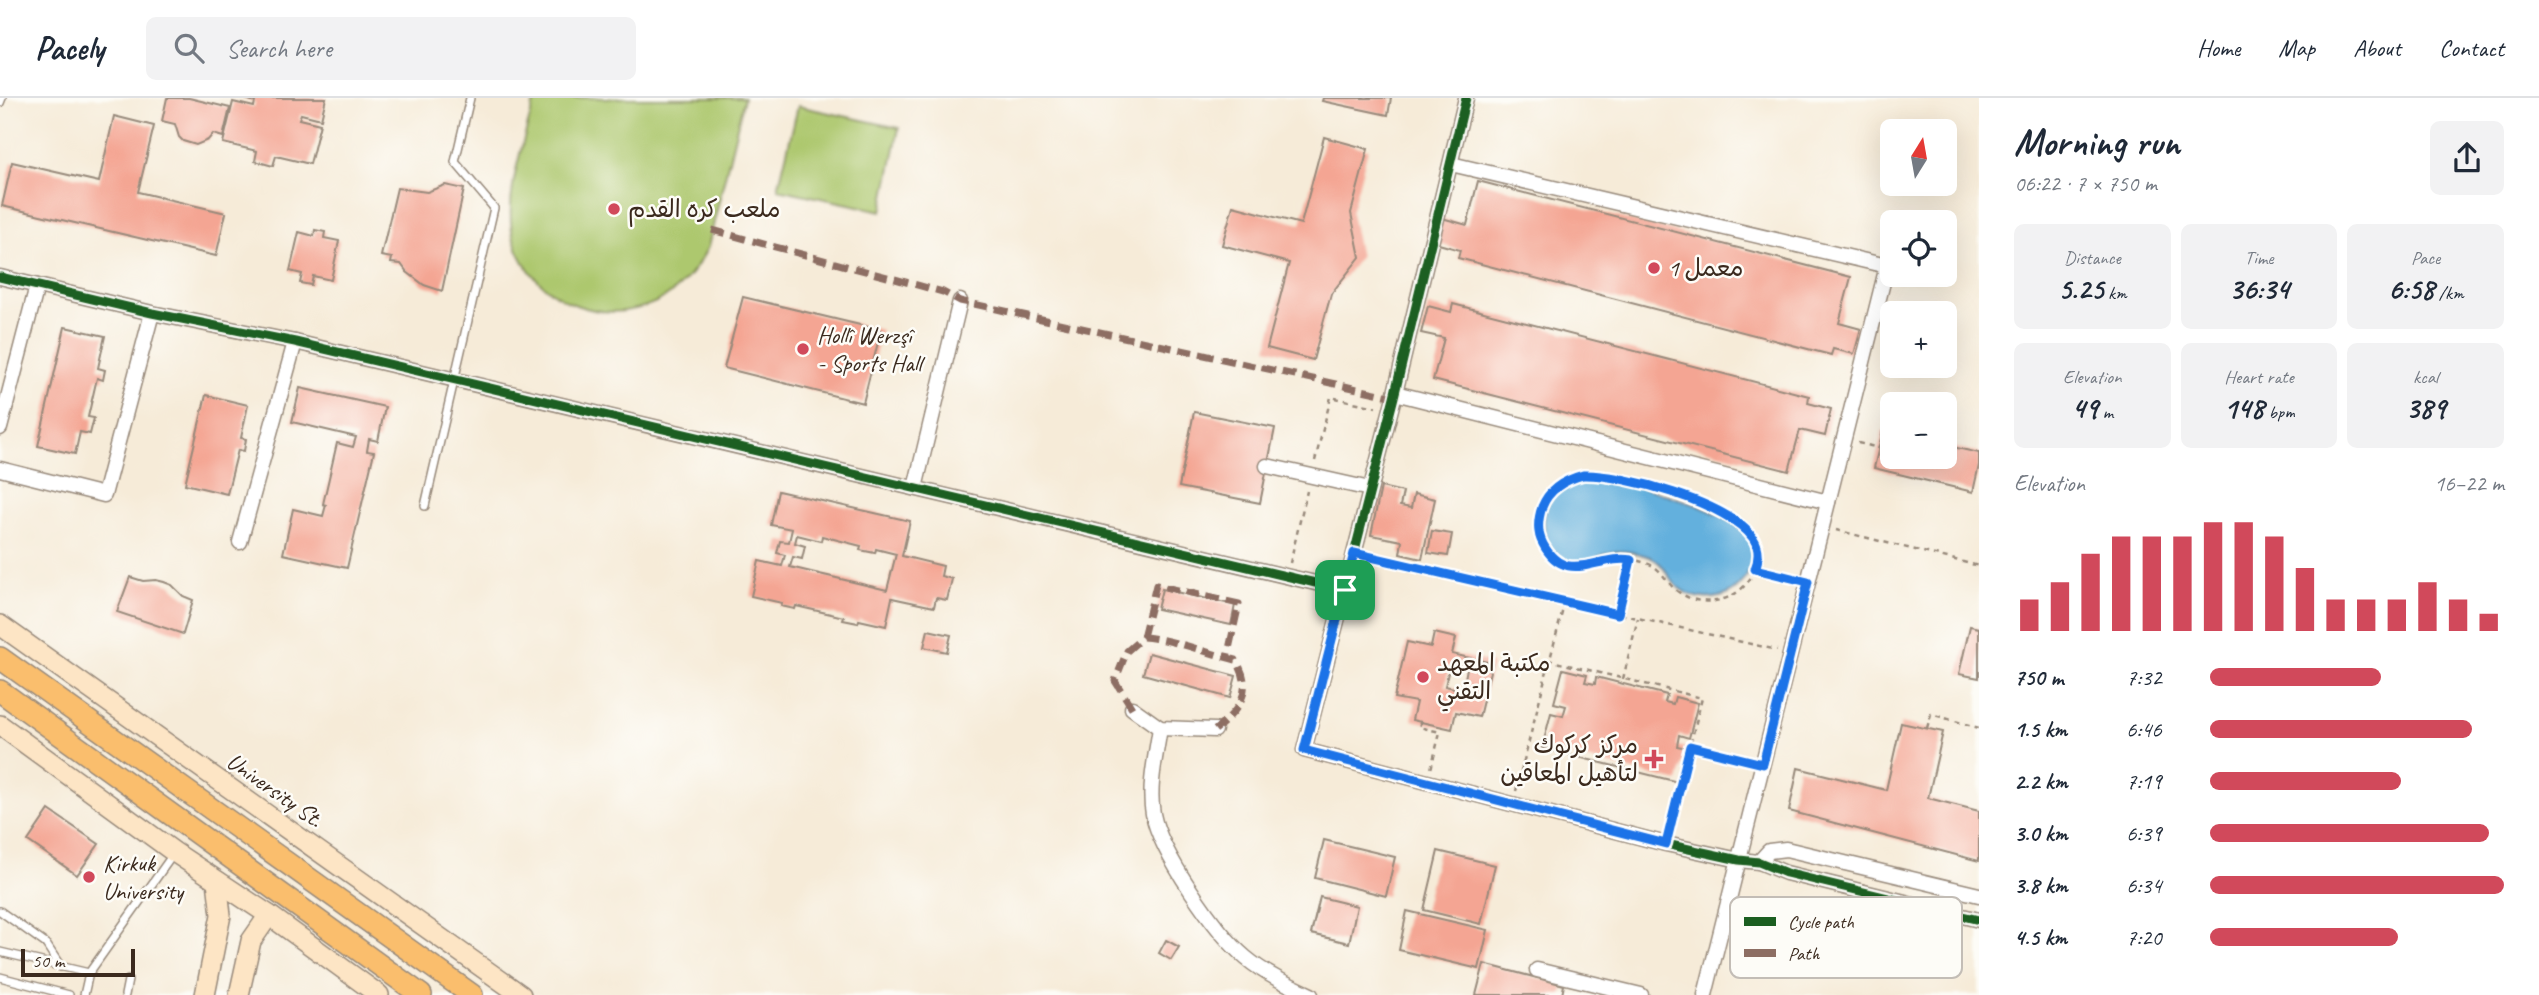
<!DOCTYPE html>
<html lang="en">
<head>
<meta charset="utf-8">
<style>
  body { margin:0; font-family:Caveat,"Playpen Sans Arabic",sans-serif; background:#f2f2f3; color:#1f2937; height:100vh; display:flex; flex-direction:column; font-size:26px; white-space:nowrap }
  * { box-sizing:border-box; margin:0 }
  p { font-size:23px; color:#747a83 }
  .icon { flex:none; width:38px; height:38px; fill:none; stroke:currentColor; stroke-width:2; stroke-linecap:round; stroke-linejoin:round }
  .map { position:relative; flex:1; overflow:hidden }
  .drawer { display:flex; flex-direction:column; background:#fff; width:560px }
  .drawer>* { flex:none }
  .needle { width:46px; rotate:11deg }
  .tools { position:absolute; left:1880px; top:21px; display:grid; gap:14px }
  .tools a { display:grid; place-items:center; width:77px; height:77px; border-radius:10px; background:#fff; box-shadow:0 7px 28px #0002; font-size:35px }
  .scale { position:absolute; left:21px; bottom:18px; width:114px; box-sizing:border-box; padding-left:7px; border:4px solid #3b2a1e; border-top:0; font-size:19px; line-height:24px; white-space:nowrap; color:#3b2a1e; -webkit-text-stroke:5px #fdfcf7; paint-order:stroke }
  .pin { position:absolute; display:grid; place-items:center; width:60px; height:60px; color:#fff; margin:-30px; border-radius:14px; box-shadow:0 4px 10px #0006 }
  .round { display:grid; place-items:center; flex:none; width:74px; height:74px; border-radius:10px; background:#f2f2f3 }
  .overview { display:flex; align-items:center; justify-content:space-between; height:119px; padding:0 35px }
  h1 { font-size:38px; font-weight:700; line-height:52px }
  .metrics { display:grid; grid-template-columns:repeat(3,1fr); gap:10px; height:119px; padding:7px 35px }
  .metrics div { display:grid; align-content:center; border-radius:10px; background:#f2f2f3; text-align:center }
  .metrics b { font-size:30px; font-weight:700 }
  .metrics small { font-size:19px; font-weight:400 }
  .metrics p { font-size:19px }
  .chart { height:196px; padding:14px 35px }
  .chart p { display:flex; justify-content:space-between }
  .chart svg { width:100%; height:126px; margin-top:7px; stroke:#d1495b; stroke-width:6 }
  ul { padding:0 35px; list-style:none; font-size:23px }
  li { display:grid; grid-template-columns:112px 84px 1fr; align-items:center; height:52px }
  li i { height:18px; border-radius:9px; background:#d1495b }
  header { display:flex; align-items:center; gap:42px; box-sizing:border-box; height:98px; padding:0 35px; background:#fff; border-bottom:2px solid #e0e1e3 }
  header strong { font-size:33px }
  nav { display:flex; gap:38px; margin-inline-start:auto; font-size:24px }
  .search { width:490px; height:63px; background:#f2f2f3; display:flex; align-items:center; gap:18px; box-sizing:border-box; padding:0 24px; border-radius:10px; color:#747a83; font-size:26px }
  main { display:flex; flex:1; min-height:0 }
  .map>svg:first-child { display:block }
  .green { fill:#adc86e; stroke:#747946; stroke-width:2 }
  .water { fill:#64b0dd; stroke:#506d7e; stroke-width:2 }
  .building { fill:#f4a593; fill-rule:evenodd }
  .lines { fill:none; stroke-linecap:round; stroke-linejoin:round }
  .lane-casing { stroke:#988a7b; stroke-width:10 }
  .street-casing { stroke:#988a7b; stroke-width:17 }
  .secondary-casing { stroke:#988a7b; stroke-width:22 }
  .primary-casing { stroke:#988a7b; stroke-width:24 }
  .path { stroke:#988a7b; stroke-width:2.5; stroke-dasharray:5 5; stroke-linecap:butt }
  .lane { stroke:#fff; stroke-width:7 }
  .street { stroke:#fff; stroke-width:14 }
  .secondary { stroke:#fde5c5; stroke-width:19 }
  .primary { stroke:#fabe6d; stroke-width:21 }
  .quiet { stroke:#8d6e63; stroke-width:7; stroke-dasharray:14 7; stroke-linecap:butt }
  .cycleway-casing { stroke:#fdfcf7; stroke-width:13 }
  .cycleway { stroke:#1b5e20; stroke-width:9 }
  .route-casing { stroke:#fff; stroke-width:14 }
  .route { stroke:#1a73e8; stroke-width:9 }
  .poi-dot { fill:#d1495b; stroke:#fdfcf7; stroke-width:2.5 }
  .labels { text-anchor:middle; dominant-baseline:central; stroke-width:5; stroke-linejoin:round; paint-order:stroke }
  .poi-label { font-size:24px; fill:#3b2a1e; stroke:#fdfcf7; text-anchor:start }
  .street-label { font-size:24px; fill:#3b2a1e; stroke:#fdfcf7 }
  .key { fill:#fdfcf7; stroke:#c3bdb6; stroke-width:2 }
  .key-label { font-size:19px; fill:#3b2a1e }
</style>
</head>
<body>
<header>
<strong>Pacely</strong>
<div class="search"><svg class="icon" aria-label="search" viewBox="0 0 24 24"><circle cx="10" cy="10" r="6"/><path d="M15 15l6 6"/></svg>Search here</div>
<nav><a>Home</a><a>Map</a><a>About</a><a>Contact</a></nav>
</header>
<main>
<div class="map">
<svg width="1979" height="897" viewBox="0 0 1979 897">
  <rect width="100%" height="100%" fill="#fdfcf7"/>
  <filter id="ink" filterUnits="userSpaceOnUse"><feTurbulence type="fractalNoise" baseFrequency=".0143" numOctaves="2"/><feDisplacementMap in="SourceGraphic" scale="14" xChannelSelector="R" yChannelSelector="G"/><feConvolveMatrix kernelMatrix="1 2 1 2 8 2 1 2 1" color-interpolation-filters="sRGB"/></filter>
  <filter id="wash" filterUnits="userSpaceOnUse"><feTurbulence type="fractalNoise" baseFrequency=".00686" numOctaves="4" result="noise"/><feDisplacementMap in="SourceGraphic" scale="28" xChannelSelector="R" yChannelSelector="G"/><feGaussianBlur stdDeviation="1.57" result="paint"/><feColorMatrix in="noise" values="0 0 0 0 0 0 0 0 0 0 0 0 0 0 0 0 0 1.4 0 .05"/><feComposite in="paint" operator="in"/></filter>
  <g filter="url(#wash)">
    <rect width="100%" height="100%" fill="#f6ebd8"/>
    <!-- green -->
    <g class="green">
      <path d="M535 0H744L708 149C698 168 686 186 667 198 612 233 534 207 514 142 502 100 525 42 535 0Z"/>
      <polygon points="798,8 899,30 882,113 778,91"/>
    </g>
    <!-- water -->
    <path class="water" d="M1591 379C1626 383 1742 412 1754 447 1756 455 1754 461 1751 468 1742 499 1705 511 1679 490 1667 480 1665 465 1650 459 1639 455 1620 451 1608 455 1598 458 1590 466 1579 466 1546 464 1536 425 1550 401 1559 386 1575 382 1591 379Z"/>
    <g id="blocks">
      <!-- building -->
      <g class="building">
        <polygon points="167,0 189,0 230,10 223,39 213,36 208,42 196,47 183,43 179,39 175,26 162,23"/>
        <polygon points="242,0 326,0 321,21 301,16 299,21 320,26 310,66 276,58 273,68 255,63 257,53 223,45 233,4 254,9 255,4"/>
        <polygon points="1323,0 1391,0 1388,17 1322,3"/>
        <polygon points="114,18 154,28 138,94 226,115 216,158 2,108 12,64 99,84"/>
        <polygon points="1324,39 1368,51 1351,115 1360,159 1331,196 1313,262 1267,250 1289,165 1222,147 1233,108 1301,126"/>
        <polygon points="1478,83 1851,179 1839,225 1861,231 1854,256 1833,251 1831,257 1458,160 1460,152 1435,145 1442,120 1467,127"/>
        <polygon points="445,87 464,91 442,193 424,187 407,174 401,166 391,165 392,160 381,158 397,90 427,94"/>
        <polygon points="315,132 325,134 324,140 339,143 331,182 313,178 311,187 300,185 302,176 290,173 299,134 314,138"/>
        <polygon points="743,199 881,232 863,305 724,270"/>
        <polygon points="1453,206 1809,298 1808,305 1831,311 1825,338 1800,332 1789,373 1433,282 1444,240 1421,235 1428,208 1451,214"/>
        <polygon points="65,229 105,238 98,270 105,272 103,282 97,280 88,319 94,320 90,336 80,334 75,356 38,348"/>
        <polygon points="300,290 385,309 378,343 369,341 367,353 374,354 347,470 283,456 293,411 323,418 326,407 323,406 337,345 353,349 356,339 292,324"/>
        <polygon points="206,297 248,307 241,340 246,341 244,353 238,352 227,396 185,386"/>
        <polygon points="1194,314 1275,330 1260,405 1179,389"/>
        <polygon points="1883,332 1892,334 1892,359 1944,359 1944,347 1979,355 1979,367 1973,394 1874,370"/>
        <polygon points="1381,389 1403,394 1400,408 1411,410 1414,396 1435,401 1422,461 1400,456 1402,443 1371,437"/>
        <path d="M778 393 910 423 902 458 943 468 941 478 952 481 947 502 936 500 934 509 892 500 886 528 859 522 858 525 843 522 844 519 796 508 795 511 781 508 782 505 751 498 759 463 782 468 785 457 777 455 780 443 789 444 792 431 771 427ZM797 437 821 443 822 438 861 448 860 452 875 455 876 451 896 456 887 492 790 469 793 459 802 461 805 448 795 445Z"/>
        <polygon points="1432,433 1452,436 1448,458 1428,455"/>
        <polygon points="130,479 143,483 156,482 164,484 172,487 183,498 193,502 183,536 117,514"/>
        <polygon points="1162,491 1235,507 1231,527 1157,511"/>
        <polygon points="1970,528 1979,530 1979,580 1959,576"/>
        <polygon points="928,532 951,537 947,554 924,549"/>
        <path d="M1434 535 1456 540 1452 556 1492 565 1479 619 1456 614 1452 631 1412 622 1416 604 1394 600 1407 544 1431 549ZM1450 566 1467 570 1463 592 1445 588Z"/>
        <polygon points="1149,555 1236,578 1230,600 1143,576"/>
        <polygon points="1563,571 1587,577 1585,584 1595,586 1596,579 1667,597 1665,604 1673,606 1675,599 1698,605 1689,640 1679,637 1677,648 1687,650 1678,684 1542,650 1551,615 1563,618 1566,608 1554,605"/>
        <polygon points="1901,625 1943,634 1928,700 1979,713 1979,763 1789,713 1798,670 1886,692"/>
        <polygon points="49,712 99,746 77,777 28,743"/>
        <polygon points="1324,742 1395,759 1386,798 1315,780"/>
        <polygon points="1438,753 1495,767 1481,826 1424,812"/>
        <polygon points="1320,799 1357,808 1349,845 1311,836"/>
        <polygon points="1407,813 1488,832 1479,871 1399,852"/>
        <polygon points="1166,842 1179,849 1171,862 1159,855"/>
        <polygon points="1484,866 1564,887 1562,897 1476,897"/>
      </g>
    </g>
  </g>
  <g filter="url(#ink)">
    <use href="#blocks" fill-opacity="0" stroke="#988a7b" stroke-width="2"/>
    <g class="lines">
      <!-- lane casing -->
      <g class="lane-casing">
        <g id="lane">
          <polyline points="0,5 2,0"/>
          <polyline points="425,408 494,110 455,64 470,0"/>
          <polyline points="0,813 46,846 61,869"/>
          <polyline points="0,854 89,875"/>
          <polyline points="0,879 69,897"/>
          <polyline points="84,897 89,875 174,755"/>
          <polyline points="125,897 128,882"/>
        </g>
      </g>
      <!-- street casing -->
      <g class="street-casing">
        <g id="street">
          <polyline points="1466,0 1394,299 1304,652 1666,746 1739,762 1759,764 1786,775 1979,822"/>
          <polyline points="1451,66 1887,168 1705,897"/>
          <polyline points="0,179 152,215 295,244 1345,492"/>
          <polyline points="1395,295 1828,404"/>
          <polyline points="0,330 37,188"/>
          <polyline points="1267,368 1370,391"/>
          <polyline points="0,371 104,397 152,215"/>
          <polyline points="915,390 960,203"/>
          <polyline points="240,444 295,244"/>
          <polyline points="1132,610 1160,630 1215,632"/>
          <path d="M1160 630C1156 657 1148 689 1153 716 1160 754 1216 835 1246 860 1265 876 1289 887 1311 897"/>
          <polyline points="1759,764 1769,753 1786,751 1979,797"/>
          <polyline points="1537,872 1641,897"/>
        </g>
      </g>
      <!-- secondary casing -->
      <g class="secondary-casing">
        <g id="secondary">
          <polyline points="0,527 521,897"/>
          <polyline points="0,627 174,754 269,817 379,897"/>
          <polyline points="205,897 221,817 217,783"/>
          <polyline points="239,897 251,843 269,817"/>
        </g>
      </g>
      <!-- primary casing -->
      <g class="primary-casing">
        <g id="primary">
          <polyline points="0,560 472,897"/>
          <polyline points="0,593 421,897"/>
        </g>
      </g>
      <!-- path -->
      <g class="path">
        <polyline points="1858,345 1879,350"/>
        <polyline points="1315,363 1331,299 1376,309"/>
        <polyline points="1836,432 1979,468"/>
        <polyline points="1367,458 1777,552"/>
        <polyline points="1290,465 1307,393"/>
        <path d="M1755 471C1743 503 1703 514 1676 492 1665 483 1661 469 1646 465 1636 462 1625 459 1614 461 1602 464 1591 470 1578 470 1549 468 1533 438 1541 412 1547 393 1564 380 1584 377 1621 373 1732 409 1753 441 1760 450 1759 461 1755 471L1795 481"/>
        <polyline points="1618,516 1631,462"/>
        <polyline points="1548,562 1702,600 1669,732"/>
        <polyline points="1623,581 1638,520"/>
        <polyline points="1421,623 1419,629 1440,634 1431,671"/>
        <polyline points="1927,630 1931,616 1979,630"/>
        <polyline points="1691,648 1749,662"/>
        <polyline points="1516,693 1565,503"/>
      </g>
      <!-- lane -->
      <use href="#lane" class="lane"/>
      <!-- street -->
      <use href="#street" class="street"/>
      <!-- secondary -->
      <use href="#secondary" class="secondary"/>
      <!-- primary -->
      <use href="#primary" class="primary"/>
      <!-- quiet -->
      <g class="quiet">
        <polyline points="712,132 943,194 960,203 1394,299"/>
        <polyline points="1143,539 1156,487 1239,506 1227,560"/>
        <path d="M1132 610 1115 583 1127 553 1143 539C1173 541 1206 555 1236 562 1255 593 1239 612 1215 632"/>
      </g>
      <!-- cycleway casing -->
      <g class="cycleway-casing">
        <g id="cycleway">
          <polyline points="1466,0 1394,299 1304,652 1666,746 1739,762 1759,764 1786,775 1979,822"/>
          <polyline points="0,179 152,215 295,244 1345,492"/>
        </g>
      </g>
      <!-- cycleway -->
      <use href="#cycleway" class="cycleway"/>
    </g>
  </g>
  <g class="lines" filter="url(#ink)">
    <!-- route casing -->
    <g class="route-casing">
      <path id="route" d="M1583 377C1624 376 1729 405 1753 440 1760 450 1759 461 1755 471L1808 484 1763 666 1690 648 1666 746 1304 652 1354 455 1618 516 1631 462C1599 456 1566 489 1543 446 1537 435 1538 421 1542 409 1549 391 1564 382 1583 377Z"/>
    </g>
    <!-- route -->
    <use href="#route" class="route"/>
  </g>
  <!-- markers -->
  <g class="poi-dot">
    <circle cx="614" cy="111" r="7"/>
    <circle cx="1654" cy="170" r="7"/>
    <circle cx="803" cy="251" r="7"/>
    <circle cx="1423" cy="579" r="7"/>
    <path d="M1650.5 650.5h7v7h7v7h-7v7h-7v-7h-7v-7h7z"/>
    <circle cx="89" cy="779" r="7"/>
  </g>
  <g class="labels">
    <!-- poi labels -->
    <g class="poi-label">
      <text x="628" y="111">ملعب كره القدم</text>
      <text x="1668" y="170">معمل 1</text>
      <text x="817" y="237">Hollî Werzşî<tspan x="817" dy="28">- Sports Hall</tspan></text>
      <text x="1437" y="565">مكتبة المعهد<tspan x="1437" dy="28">التقني</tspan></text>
      <text x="1638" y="647" text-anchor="end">مركز كركوك<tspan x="1638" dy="28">لتأهيل المعاقين</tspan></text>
      <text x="103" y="765">Kirkuk<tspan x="103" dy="28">University</tspan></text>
    </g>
    <!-- street labels -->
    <g class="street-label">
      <text transform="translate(275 692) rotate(35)">University St.</text>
    </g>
  </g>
  <!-- legend -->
  <rect x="1730" y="799" width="232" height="81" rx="10" class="key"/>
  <rect x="1744" y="819" width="32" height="9" fill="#1b5e20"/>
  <rect x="1744" y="851" width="32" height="8" fill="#8d6e63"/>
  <g class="key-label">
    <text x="1788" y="830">Cycle path</text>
    <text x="1788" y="862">Path</text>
  </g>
</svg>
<div class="tools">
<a><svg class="needle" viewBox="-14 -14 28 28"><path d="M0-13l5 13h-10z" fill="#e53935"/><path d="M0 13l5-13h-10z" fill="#747a83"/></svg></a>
<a><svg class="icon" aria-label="locate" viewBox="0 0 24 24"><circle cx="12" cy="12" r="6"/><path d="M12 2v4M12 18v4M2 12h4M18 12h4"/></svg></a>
<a>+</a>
<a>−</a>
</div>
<div class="scale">50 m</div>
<div class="pin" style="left:1345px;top:492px;background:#1e9e55"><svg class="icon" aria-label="arrive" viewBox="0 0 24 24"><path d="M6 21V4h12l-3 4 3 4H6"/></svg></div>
</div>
<section class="drawer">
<div class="overview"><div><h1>Morning run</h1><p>06:22 · 7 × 750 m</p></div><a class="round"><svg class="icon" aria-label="share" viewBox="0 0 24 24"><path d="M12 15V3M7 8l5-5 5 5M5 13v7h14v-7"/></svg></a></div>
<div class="metrics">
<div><p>Distance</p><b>5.25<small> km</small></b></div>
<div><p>Time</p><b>36:34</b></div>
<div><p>Pace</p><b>6:58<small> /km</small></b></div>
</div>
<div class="metrics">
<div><p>Elevation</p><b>49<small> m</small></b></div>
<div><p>Heart rate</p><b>148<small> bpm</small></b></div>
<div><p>kcal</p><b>389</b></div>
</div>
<div class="chart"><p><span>Elevation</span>16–22 m</p>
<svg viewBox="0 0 160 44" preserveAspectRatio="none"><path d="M5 44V33M15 44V27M25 44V17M35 44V11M45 44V11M55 44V11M65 44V6M75 44V6M85 44V11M95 44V22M105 44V33M115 44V33M125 44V33M135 44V27M145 44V33M155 44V38"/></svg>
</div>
<ul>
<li><b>750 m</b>7:32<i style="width:58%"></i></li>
<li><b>1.5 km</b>6:46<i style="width:89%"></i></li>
<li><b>2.2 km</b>7:19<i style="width:65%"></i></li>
<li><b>3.0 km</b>6:39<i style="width:95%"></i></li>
<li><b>3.8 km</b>6:34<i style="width:100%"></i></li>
<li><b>4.5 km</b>7:20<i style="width:64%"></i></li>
</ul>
</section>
</main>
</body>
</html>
